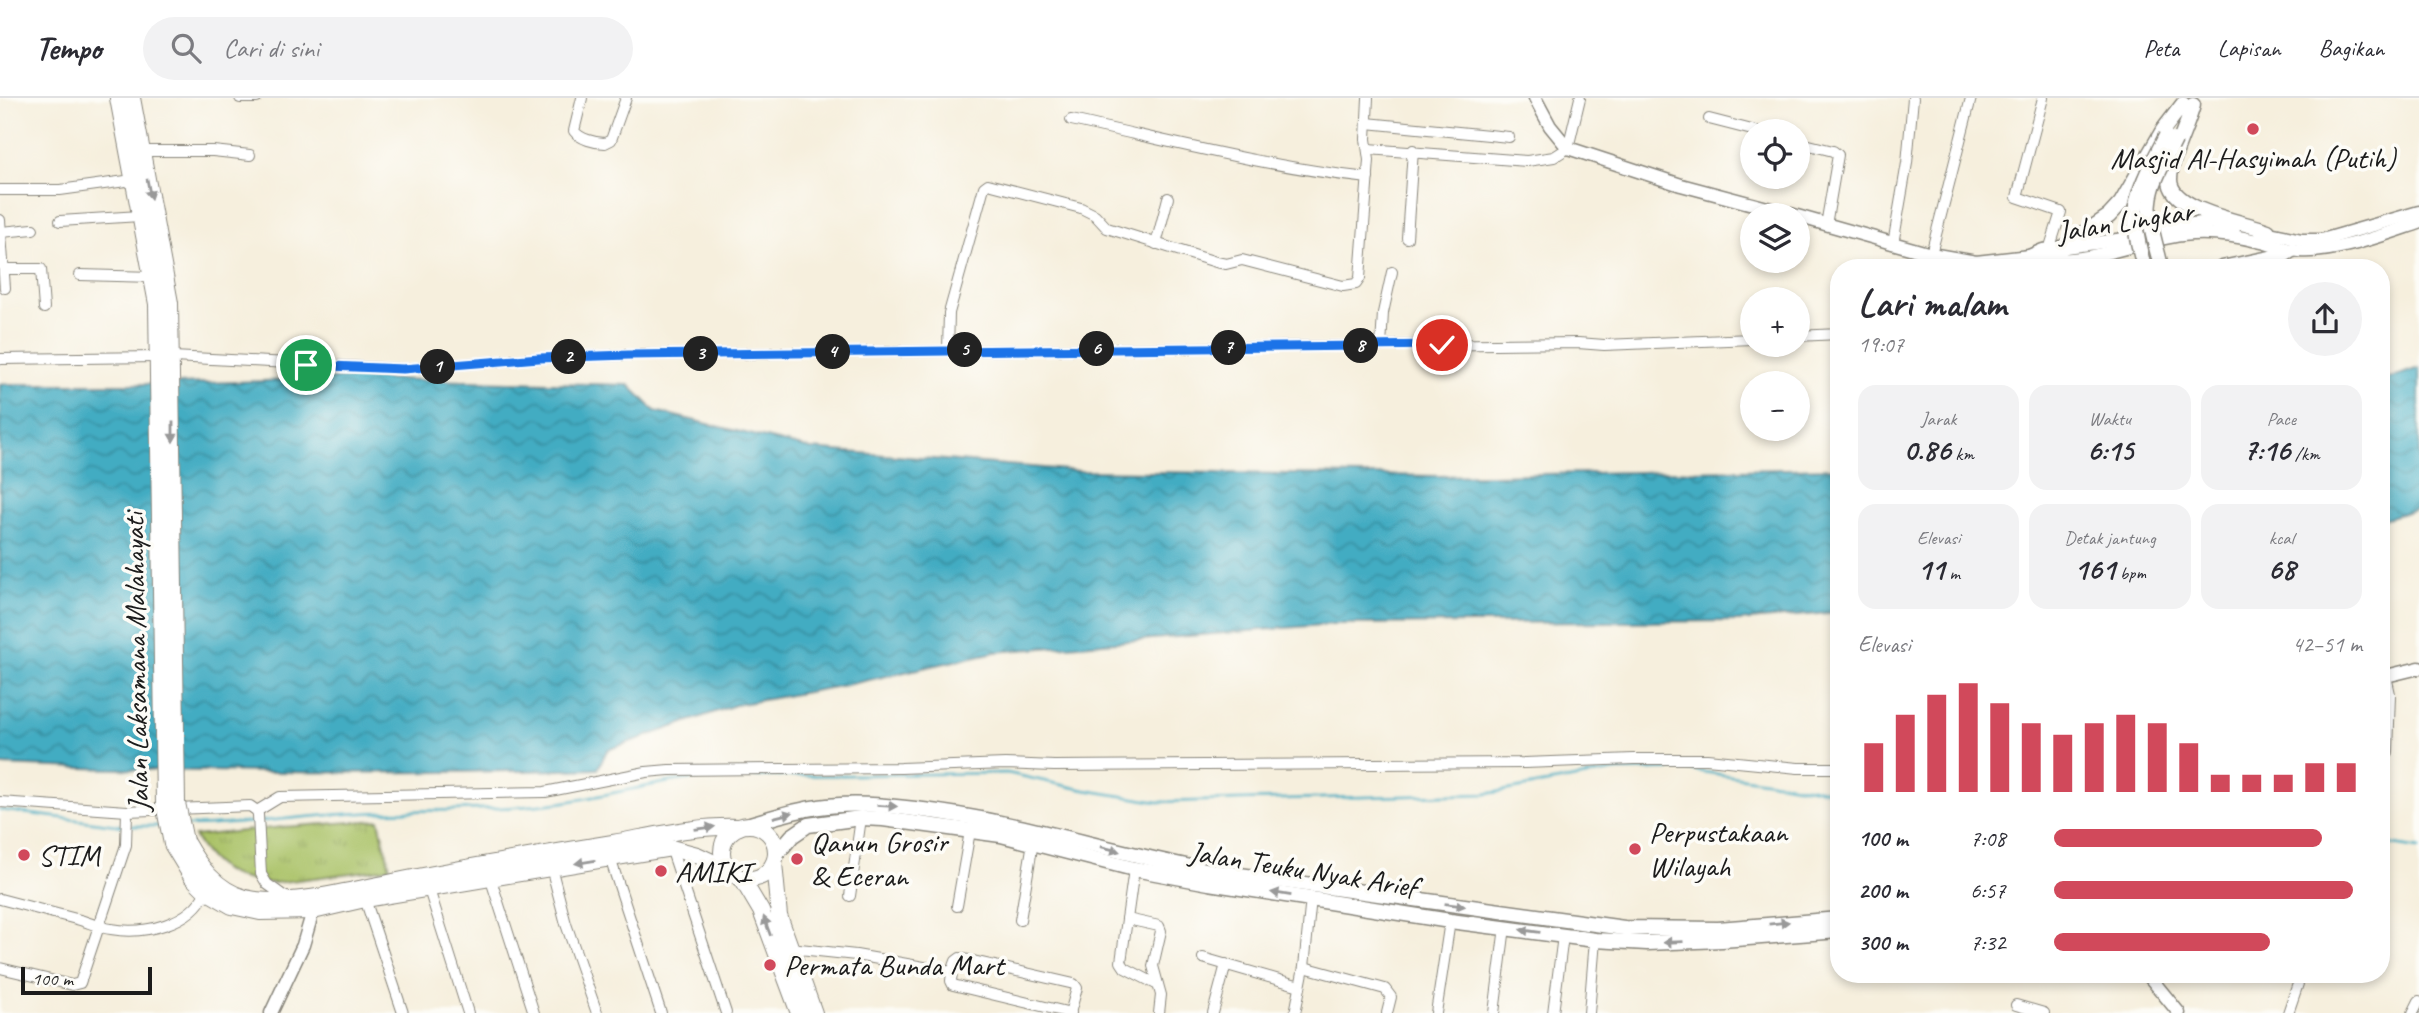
<!DOCTYPE html>
<html lang="id">
<head>
<meta charset="utf-8">
<style>
  body { margin:0; font-family:Caveat,sans-serif; background:#f2f2f3; color:#2b2b33; height:100vh; display:flex; flex-direction:column; font-size:26px; white-space:nowrap }
  * { box-sizing:border-box; margin:0 }
  p { font-size:23px; color:#7c7c81 }
  .icon { flex:none; width:38px; height:38px; fill:none; stroke:currentColor; stroke-width:2; stroke-linecap:round; stroke-linejoin:round }
  .map { position:relative; flex:1; overflow:hidden }
  .side { position:absolute; left:1830px; top:161px; width:560px; height:724px; display:flex; flex-direction:column; background:#fff; border-radius:28px; box-shadow:0 4px 10px #0003 }
  .side>* { flex:none }
  .controls { position:absolute; left:1740px; top:21px; display:grid; gap:14px }
  .controls a { display:grid; place-items:center; width:70px; height:70px; border-radius:50%; background:#fff; box-shadow:0 4px 10px #0003; font-size:35px }
  .scale { position:absolute; left:21px; bottom:18px; width:131px; box-sizing:border-box; padding-left:7px; border:4px solid #1c1c1c; border-top:0; font-size:19px; line-height:24px; white-space:nowrap; color:#1c1c1c; -webkit-text-stroke:5px #fdfcf7; paint-order:stroke }
  .pin { position:absolute; display:grid; place-items:center; width:60px; height:60px; color:#fff; margin:-30px; border:4px solid #fff; border-radius:50%; box-shadow:0 2px 7px #0007 }
  .km { position:absolute; width:35px; height:35px; margin:-18px; border-radius:50%; background:#222; color:#fff; font-size:19px; line-height:35px; text-align:center }
  .round { display:grid; place-items:center; flex:none; width:74px; height:74px; border-radius:37px; background:#f2f2f3 }
  .head { display:flex; align-items:center; justify-content:space-between; height:119px; padding:0 28px }
  h1 { font-size:38px; font-weight:800; line-height:52px }
  .metrics { display:grid; grid-template-columns:repeat(3,1fr); gap:10px; height:119px; padding:7px 28px }
  .metrics div { display:grid; align-content:center; border-radius:18px; background:#f2f2f3; text-align:center }
  .metrics b { font-size:30px; font-weight:800 }
  .metrics small { font-size:19px; font-weight:400 }
  .metrics p { font-size:19px }
  .chart { height:196px; padding:14px 28px }
  .chart p { display:flex; justify-content:space-between }
  .chart svg { width:100%; height:126px; margin-top:7px; stroke:#d1495b; stroke-width:6 }
  ul { padding:0 28px; list-style:none; font-size:23px }
  li { display:grid; grid-template-columns:112px 84px 1fr; align-items:center; height:52px }
  li i { height:18px; border-radius:9px; background:#d1495b }
  header { display:flex; align-items:center; gap:42px; box-sizing:border-box; height:98px; padding:0 35px; background:#fff; border-bottom:2px solid #e1e1e2 }
  header strong { font-size:33px }
  nav { display:flex; gap:38px; margin-inline-start:auto; font-size:24px }
  .search { width:490px; height:63px; background:#f2f2f3; display:flex; align-items:center; gap:18px; box-sizing:border-box; padding:0 24px; border-radius:38px; color:#7c7c81; font-size:26px }
  .map>svg:first-child { display:block }
  .park { fill:url(#park-tufts); stroke:#636f42; stroke-width:2 }
  .water { fill:url(#water-waves); stroke:#2f646f; stroke-width:2 }
  .lines { fill:none; stroke-linecap:round; stroke-linejoin:round }
  .stream { stroke:#42acc2; stroke-width:2.5 }
  .minor-casing { stroke:#89867c; stroke-width:12 }
  .tertiary-casing { stroke:#89867c; stroke-width:15 }
  .secondary-casing { stroke:#89867c; stroke-width:17 }
  .trunk-casing { stroke:#89867c; stroke-width:18 }
  .minor { stroke:#fff; stroke-width:10 }
  .tertiary { stroke:#fff; stroke-width:12 }
  .secondary { stroke:#fff; stroke-width:14 }
  .trunk { stroke:#fff; stroke-width:16 }
  .secondary-bridge-casing { stroke:#89867c; stroke-width:17; stroke-linecap:butt }
  .trunk-bridge-casing { stroke:#89867c; stroke-width:18; stroke-linecap:butt }
  .secondary-bridge { stroke:#fff; stroke-width:14 }
  .trunk-bridge { stroke:#fff; stroke-width:16 }
  .oneway { fill:#999 }
  .route-casing { stroke:#fff; stroke-width:14 }
  .route { stroke:#1a73e8; stroke-width:9 }
  .poi-dot { fill:#d1495b; stroke:#fdfcf7; stroke-width:2.5 }
  .labels { text-anchor:middle; dominant-baseline:central; stroke-width:7; stroke-linejoin:round; paint-order:stroke }
  .poi-label { font-size:30px; fill:#1c1c1c; stroke:#fdfcf7; text-anchor:start }
  .street-label { font-size:30px; fill:#1c1c1c; stroke:#fdfcf7 }
</style>
</head>
<body>
<header>
<strong>Tempo</strong>
<div class="search"><svg class="icon" aria-label="search" viewBox="0 0 24 24"><circle cx="10" cy="10" r="6"/><path d="M15 15l6 6"/></svg>Cari di sini</div>
<nav><a>Peta</a><a>Lapisan</a><a>Bagikan</a></nav>
</header>
<div class="map">
<svg width="2419" height="915" viewBox="0 0 2419 915">
  <defs>
    <pattern id="park-tufts" width="24" height="20" patternUnits="userSpaceOnUse" patternTransform="scale(1.75)"><rect width="24" height="20" fill="#aac268"/><path d="M3 7l-1-3M5 7V3M7 7l1-3M15 17l-1-3M17 17v-4M19 17l1-3" fill="none" stroke="#92a65a"/></pattern>
    <pattern id="water-waves" width="16" height="10" patternUnits="userSpaceOnUse" patternTransform="scale(1.75)"><rect width="16" height="10" fill="#42acc2"/><path d="M0 5q4-4 8 0t8 0" fill="none" stroke="#368b9d"/></pattern>
  </defs>
  <rect width="100%" height="100%" fill="#fdfcf7"/>
  <filter id="ink" filterUnits="userSpaceOnUse"><feTurbulence type="fractalNoise" baseFrequency=".0143" numOctaves="2"/><feDisplacementMap in="SourceGraphic" scale="14" xChannelSelector="R" yChannelSelector="G"/><feConvolveMatrix kernelMatrix="1 2 1 2 8 2 1 2 1" color-interpolation-filters="sRGB"/></filter>
  <filter id="wash" filterUnits="userSpaceOnUse"><feTurbulence type="fractalNoise" baseFrequency=".00686" numOctaves="4" result="noise"/><feDisplacementMap in="SourceGraphic" scale="28" xChannelSelector="R" yChannelSelector="G"/><feGaussianBlur stdDeviation="1.57" result="paint"/><feColorMatrix in="noise" values="0 0 0 0 0 0 0 0 0 0 0 0 0 0 0 0 0 1.4 0 .05"/><feComposite in="paint" operator="in"/></filter>
  <g filter="url(#wash)">
    <rect width="100%" height="100%" fill="#f6efdd"/>
    <!-- park -->
    <path class="park" d="M379 722 390 770 275 785C236 784 213 772 194 738L283 729Z"/>
    <!-- water -->
    <g class="water">
      <polygon points="2419,270 2419,411 2382,421 2382,283"/>
      <path d="M348 280 629 287 655 313 811 351 1080 373 1439 378 1839 370V514L1738 523 1333 526 995 554 846 587 735 607 607 652 598 671C398 677 199 675 0 667V286H179Z"/>
    </g>
    <g class="lines">
      <!-- stream -->
      <g class="stream">
        <polyline points="0,712 124,728"/>
        <polyline points="131,728 162,728"/>
        <path d="M187 728C240 727 293 719 346 716 414 711 482 714 549 706 604 700 657 682 713 679L1007 675 1085 692 1158 704 1486 696 1615 673 1683 671 1839 694"/>
        <polyline points="2382,745 2419,751"/>
      </g>
    </g>
  </g>
  <g filter="url(#ink)">
    <g class="lines">
      <!-- minor casing -->
      <g class="minor-casing">
        <g id="minor">
          <polyline points="240,0 257,0"/>
          <path d="M582 0 574 33C580 41 595 45 605 45L611 42 626 0"/>
          <polyline points="2043,0 2017,99 2061,114 2049,152"/>
          <polyline points="1709,21 1756,33"/>
          <path d="M1071 22C1169 43 1268 69 1368 80"/>
          <polyline points="1367,25 1509,39"/>
          <polyline points="1797,44 1833,53 1838,57 1826,127"/>
          <polyline points="1368,51 1527,63 1554,59 1568,50 1580,0"/>
          <polyline points="142,53 213,53 250,57"/>
          <polyline points="0,92 60,92 133,82"/>
          <polyline points="0,122 5,190"/>
          <polyline points="60,123 140,118"/>
          <polyline points="1,134 33,131"/>
          <polyline points="1407,140 1413,52"/>
          <polyline points="1156,146 1168,100"/>
          <polyline points="1893,146 1907,65 1913,0"/>
          <polyline points="1931,156 1971,0"/>
          <polyline points="4,171 41,171 44,210"/>
          <polyline points="80,177 153,179"/>
          <polyline points="1797,238 1839,236"/>
          <polyline points="1381,248 1383,215 1392,174"/>
          <polyline points="948,252 949,215 984,89 988,86 1081,110 1095,117 1107,130 1216,164 1226,166 1242,162 1343,188 1356,186 1360,180 1369,62 1366,41 1368,0"/>
          <polyline points="173,259 403,271 539,260 629,257 1578,245 1604,247 1752,241"/>
          <polyline points="0,261 158,259"/>
          <polyline points="2386,578 2390,596 2388,654"/>
          <polyline points="0,704 127,713 250,708 257,713 258,717 261,776 267,786 288,801"/>
          <polyline points="257,713 280,699 545,694 646,674 669,672 901,670 1005,666 1054,668 1524,665 1634,661 1707,661 1798,670 1839,670"/>
          <polyline points="671,750 726,915"/>
          <polyline points="610,760 661,915"/>
          <polyline points="551,769 566,826 597,915"/>
          <polyline points="1134,771 1121,864 1125,870 1158,887"/>
          <polyline points="490,779 534,915"/>
          <polyline points="427,785 468,915"/>
          <polyline points="850,798 861,720"/>
          <path d="M0 801C27 808 53 815 80 822 90 825 101 830 111 831 144 837 192 826 206 793"/>
          <polyline points="365,801 403,915"/>
          <polyline points="957,808 970,733"/>
          <polyline points="1127,821 1159,828 1161,833 1153,868 1161,897 1159,915"/>
          <polyline points="1020,822 1033,744"/>
          <polyline points="790,850 856,857 952,874 951,883 953,887 1071,915"/>
          <polyline points="1203,860 1300,888"/>
          <polyline points="1304,869 1385,891 1391,899 1387,915"/>
          <polyline points="0,870 72,887 80,885 126,747 127,713"/>
          <polyline points="952,874 956,863 960,860 1074,886 1077,890 1070,915"/>
          <polyline points="2016,907 2044,915"/>
          <polyline points="1213,915 1226,866"/>
          <polyline points="1295,915 1304,869 1311,800"/>
          <polyline points="1436,915 1450,823"/>
          <polyline points="1494,915 1505,829"/>
          <polyline points="1553,915 1563,838"/>
          <polyline points="1589,915 1595,842"/>
          <polyline points="2288,915 2301,877"/>
          <polyline points="2413,915 2419,903"/>
        </g>
      </g>
      <!-- tertiary casing -->
      <g class="tertiary-casing">
        <g id="tertiary">
          <polyline points="1535,0 1550,28 1568,50 1681,87 1794,117"/>
          <polyline points="1797,118 1931,156 1976,164 2029,158 2043,152 2117,142 2176,128 2210,124 2235,129"/>
          <polyline points="2260,133 2302,142 2322,142 2419,114"/>
          <path d="M2029 158C2080 172 2133 143 2182 137 2207 134 2233 137 2257 143 2271 146 2285 152 2299 153 2333 156 2386 136 2419 125"/>
          <polyline points="2382,579 2419,570"/>
          <polyline points="2148,877 2179,915"/>
          <polyline points="271,915 303,847 313,813"/>
        </g>
      </g>
      <!-- secondary casing -->
      <g class="secondary-casing">
        <g id="secondary">
          <path d="M2193 7C2187 30 2171 58 2170 81 2169 113 2246 124 2268 133"/>
          <polyline points="2062,150 2109,118 2121,105 2163,32 2183,6"/>
          <polyline points="2222,170 2284,157 2292,152"/>
          <path d="M747 727C771 720 794 712 819 709 850 704 883 707 915 711 1016 722 1112 755 1211 773L1624 830 1718 831 1839 821"/>
          <polyline points="776,757 792,738 808,727 861,720 883,721 1001,737 1134,771 1209,785 1450,823 1595,842 1647,845 1722,842 1839,833"/>
        </g>
      </g>
      <!-- trunk casing -->
      <g class="trunk-casing">
        <g id="trunk">
          <polyline points="118,0 157,206 164,706"/>
          <polyline points="132,0 170,205 177,705"/>
          <circle cx="749" cy="754" r="27"/>
          <path d="M185 743C199 768 216 792 245 800 284 810 353 792 393 784 466 769 539 757 613 745 654 738 697 727 739 729"/>
          <polyline points="172,746 192,779 206,793 232,808 260,814 313,813 365,801 671,750 697,757 727,771"/>
          <polyline points="774,765 779,818 814,915"/>
          <polyline points="742,781 761,813 799,915"/>
        </g>
      </g>
      <!-- minor -->
      <use href="#minor" class="minor"/>
      <!-- tertiary -->
      <use href="#tertiary" class="tertiary"/>
      <!-- secondary -->
      <use href="#secondary" class="secondary"/>
      <!-- trunk -->
      <use href="#trunk" class="trunk"/>
      <!-- secondary-bridge casing -->
      <g class="secondary-bridge-casing">
        <g id="secondary-bridge">
          <path d="M2161 169C2157 149 2147 124 2150 103 2152 82 2166 61 2175 42"/>
          <path d="M2144 170C2140 152 2134 133 2135 115 2138 88 2154 62 2166 38"/>
        </g>
      </g>
      <!-- trunk-bridge casing -->
      <g class="trunk-bridge-casing">
        <g id="trunk-bridge">
          <polyline points="177,705 185,743"/>
          <polyline points="164,706 172,746"/>
        </g>
      </g>
      <!-- secondary-bridge -->
      <use href="#secondary-bridge" class="secondary-bridge"/>
      <!-- trunk-bridge -->
      <use href="#trunk-bridge" class="trunk-bridge"/>
    </g>
    <!-- one-way arrows -->
    <defs><path id="oneway-solid" d="M-6-.8H1V-3.2L6.5 0L1 3.2V.8H-6Z" transform="scale(1.75)"/></defs>
    <g class="oneway">
      <use href="#oneway-solid" transform="translate(149 91) rotate(79)"/>
      <use href="#oneway-solid" transform="translate(173 334) rotate(90)"/>
      <use href="#oneway-solid" transform="translate(887 708) rotate(3)"/>
      <use href="#oneway-solid" transform="translate(783 717) rotate(-14)"/>
      <use href="#oneway-solid" transform="translate(705 730) rotate(-7)"/>
      <use href="#oneway-solid" transform="translate(1110 751) rotate(15)"/>
      <use href="#oneway-solid" transform="translate(585 764) rotate(171)"/>
      <use href="#oneway-solid" transform="translate(1281 796) rotate(-171)"/>
      <use href="#oneway-solid" transform="translate(1455 807) rotate(7)"/>
      <use href="#oneway-solid" transform="translate(1779 825) rotate(-6)"/>
      <use href="#oneway-solid" transform="translate(767 828) rotate(-110)"/>
      <use href="#oneway-solid" transform="translate(1530 833) rotate(-172)"/>
      <use href="#oneway-solid" transform="translate(1673 844) rotate(178)"/>
    </g>
  </g>
  <g class="lines" filter="url(#ink)">
    <!-- route casing -->
    <g class="route-casing">
      <polyline id="route" points="306,267 403,271 539,260 629,257 1442,247"/>
    </g>
    <!-- route -->
    <use href="#route" class="route"/>
  </g>
  <!-- markers -->
  <g class="poi-dot">
    <circle cx="2253" cy="31" r="7"/>
    <circle cx="1635" cy="751" r="7"/>
    <circle cx="24" cy="757" r="7"/>
    <circle cx="797" cy="761" r="7"/>
    <circle cx="661" cy="773" r="7"/>
    <circle cx="770" cy="867" r="7"/>
  </g>
  <g class="labels">
    <!-- poi labels -->
    <g class="poi-label">
      <text x="2253" y="60" text-anchor="middle">Masjid Al-Hasyimah (Putih)</text>
      <text x="1649" y="734">Perpustakaan<tspan x="1649" dy="34">Wilayah</tspan></text>
      <text x="811" y="744">Qanun Grosir<tspan x="811" dy="34">&amp; Eceran</tspan></text>
      <text x="38" y="757">STIM</text>
      <text x="675" y="773">AMIKI</text>
      <text x="784" y="867">Permata Bunda Mart</text>
    </g>
    <!-- street labels -->
    <g class="street-label">
      <text transform="translate(2125 123) rotate(-9)">Jalan Lingkar</text>
      <text transform="translate(136 564) rotate(-91)">Jalan Laksamana Malahayati</text>
      <text transform="translate(1303 771) rotate(9)">Jalan Teuku Nyak Arief</text>
    </g>
  </g>
</svg>
<div class="controls">
<a><svg class="icon" aria-label="locate" viewBox="0 0 24 24"><circle cx="12" cy="12" r="6"/><path d="M12 2v4M12 18v4M2 12h4M18 12h4"/></svg></a>
<a><svg class="icon" aria-label="layers" viewBox="0 0 24 24"><path d="M12 4l9 5-9 5-9-5zM3 14l9 5 9-5"/></svg></a>
<a>+</a>
<a>−</a>
</div>
<div class="scale">100 m</div>
<div class="pin" style="left:306px;top:267px;background:#1e9e55"><svg class="icon" aria-label="arrive" viewBox="0 0 24 24"><path d="M6 21V4h12l-3 4 3 4H6"/></svg></div>
<div class="pin" style="left:1442px;top:247px;background:#d93025"><svg class="icon" aria-label="check" viewBox="0 0 24 24"><path d="M5 12l5 5 9-10"/></svg></div>
<b class="km" style="left:438px;top:269px">1</b>
<b class="km" style="left:569px;top:259px">2</b>
<b class="km" style="left:701px;top:256px">3</b>
<b class="km" style="left:833px;top:254px">4</b>
<b class="km" style="left:965px;top:252px">5</b>
<b class="km" style="left:1097px;top:251px">6</b>
<b class="km" style="left:1229px;top:250px">7</b>
<b class="km" style="left:1361px;top:248px">8</b>
<section class="side">
<div class="head"><div><h1>Lari malam</h1><p>19:07</p></div><a class="round"><svg class="icon" aria-label="share" viewBox="0 0 24 24"><path d="M12 15V3M7 8l5-5 5 5M5 13v7h14v-7"/></svg></a></div>
<div class="metrics">
<div><p>Jarak</p><b>0.86<small> km</small></b></div>
<div><p>Waktu</p><b>6:15</b></div>
<div><p>Pace</p><b>7:16<small> /km</small></b></div>
</div>
<div class="metrics">
<div><p>Elevasi</p><b>11<small> m</small></b></div>
<div><p>Detak jantung</p><b>161<small> bpm</small></b></div>
<div><p>kcal</p><b>68</b></div>
</div>
<div class="chart"><p><span>Elevasi</span>42–51 m</p>
<svg viewBox="0 0 160 44" preserveAspectRatio="none"><path d="M5 44V27M15 44V17M25 44V10M35 44V6M45 44V13M55 44V20M65 44V24M75 44V20M85 44V17M95 44V20M105 44V27M115 44V38M125 44V38M135 44V38M145 44V34M155 44V34"/></svg>
</div>
<ul>
<li><b>100 m</b>7:08<i style="width:87%"></i></li>
<li><b>200 m</b>6:57<i style="width:97%"></i></li>
<li><b>300 m</b>7:32<i style="width:70%"></i></li>
</ul>
</section>
</div>
</body>
</html>
